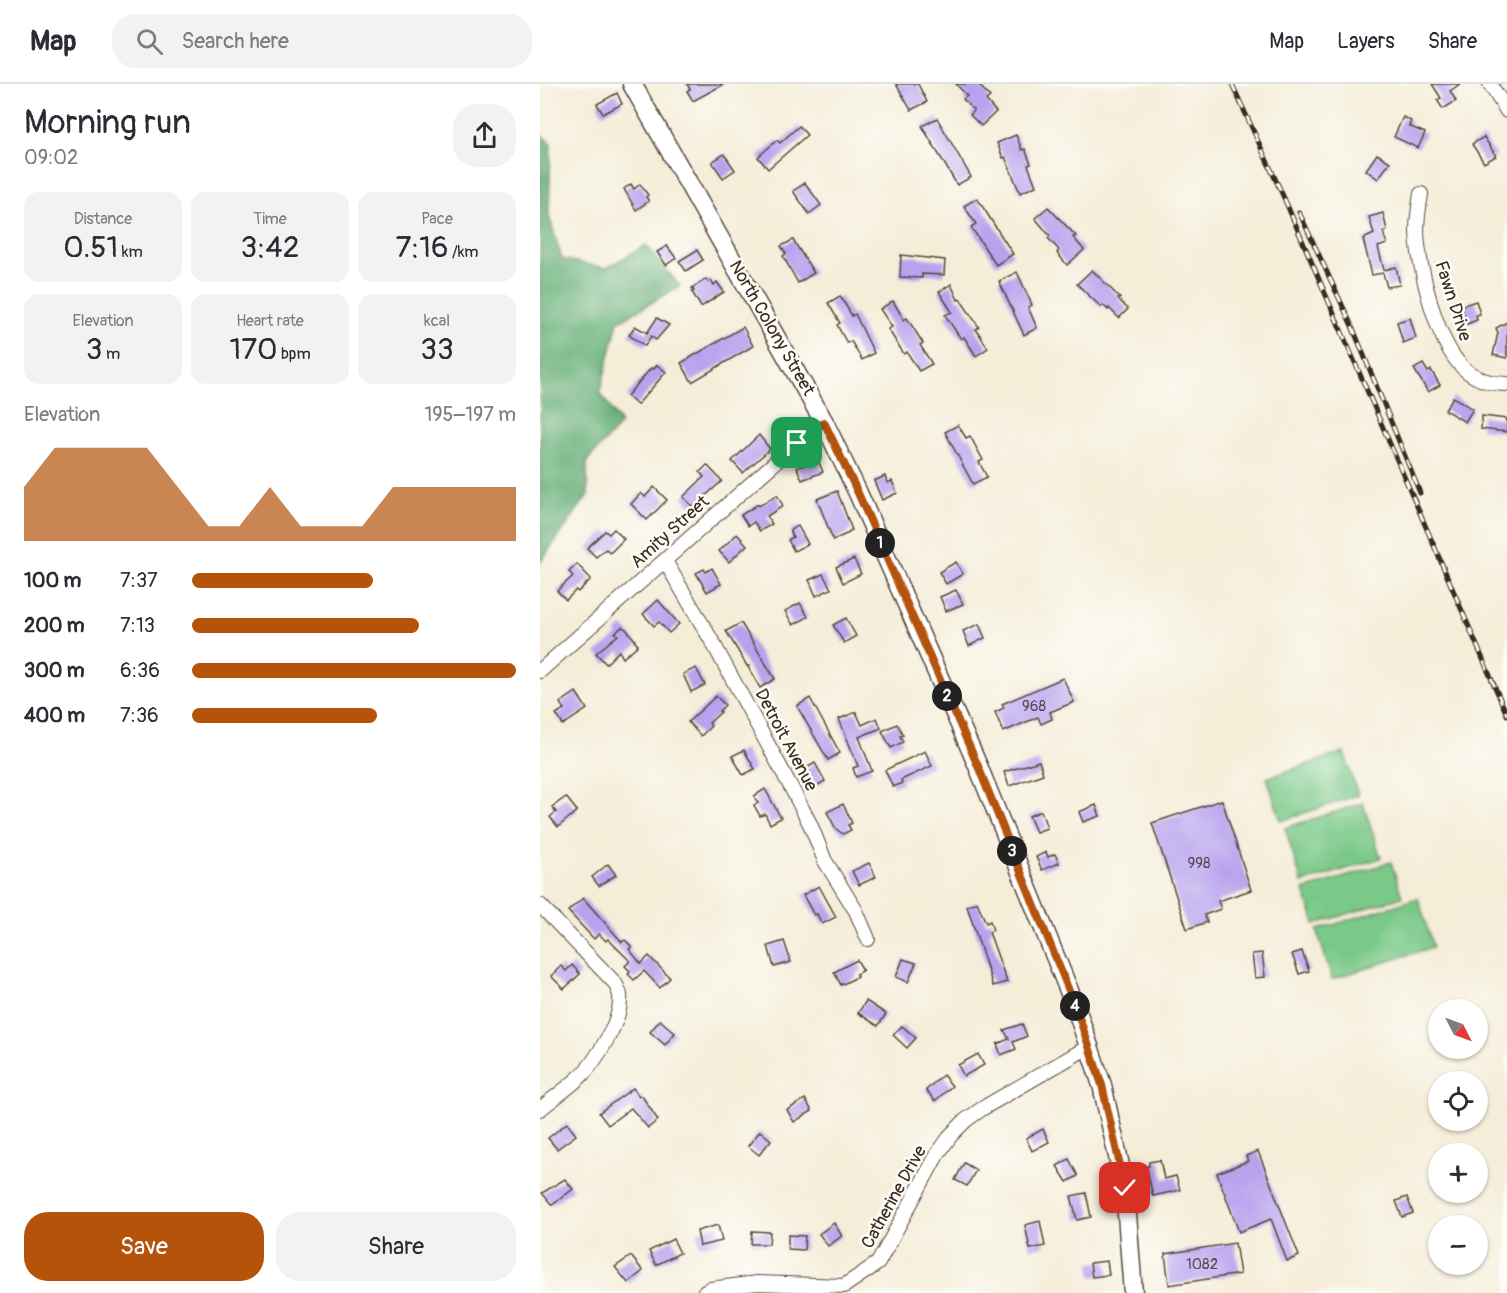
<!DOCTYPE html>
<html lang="en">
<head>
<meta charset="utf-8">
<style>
  body { margin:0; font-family:Pangolin,sans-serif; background:#f2f2f3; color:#2b2b33; height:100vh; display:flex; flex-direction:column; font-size:22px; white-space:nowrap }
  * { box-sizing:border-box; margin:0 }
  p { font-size:20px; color:#7c7c81 }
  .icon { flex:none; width:33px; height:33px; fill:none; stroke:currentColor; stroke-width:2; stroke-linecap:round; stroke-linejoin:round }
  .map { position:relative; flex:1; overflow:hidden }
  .drawer { display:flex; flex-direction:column; background:#fff; width:540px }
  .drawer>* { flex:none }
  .needle { width:39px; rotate:132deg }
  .buttons { position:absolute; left:888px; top:915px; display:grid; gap:12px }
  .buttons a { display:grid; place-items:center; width:60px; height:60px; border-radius:50%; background:#fff; box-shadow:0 2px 4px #0004; font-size:30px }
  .pin { position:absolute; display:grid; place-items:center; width:51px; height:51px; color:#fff; margin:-26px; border-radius:12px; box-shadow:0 3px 9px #0006 }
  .km { position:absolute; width:30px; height:30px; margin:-15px; border-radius:50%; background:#222; color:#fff; font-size:16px; line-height:30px; text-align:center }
  .round { display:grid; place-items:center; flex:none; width:63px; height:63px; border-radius:24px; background:#f2f2f3 }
  .summary { display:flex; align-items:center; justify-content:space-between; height:102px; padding:0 24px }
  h1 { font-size:33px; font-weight:600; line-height:45px }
  .metrics { display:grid; grid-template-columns:repeat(3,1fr); gap:9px; height:102px; padding:6px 24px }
  .metrics div { display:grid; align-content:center; border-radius:15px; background:#f2f2f3; text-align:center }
  .metrics b { font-size:30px; font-weight:600 }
  .metrics small { font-size:16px; font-weight:400 }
  .metrics p { font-size:16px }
  .chart { height:168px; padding:12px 24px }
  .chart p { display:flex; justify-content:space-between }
  .chart svg { width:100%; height:108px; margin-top:6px; fill:#b45309; opacity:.7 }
  .cta { display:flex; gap:12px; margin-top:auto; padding:12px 24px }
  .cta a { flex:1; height:69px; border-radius:24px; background:#b45309; color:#fff; font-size:24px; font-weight:600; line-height:69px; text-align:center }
  .cta a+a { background:#f2f2f3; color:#2b2b33 }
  ul { padding:0 24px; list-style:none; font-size:20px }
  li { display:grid; grid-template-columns:96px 72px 1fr; align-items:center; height:45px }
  li i { height:15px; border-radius:8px; background:#b45309 }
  header { display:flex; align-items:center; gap:36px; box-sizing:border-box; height:84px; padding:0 30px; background:#fff; border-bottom:2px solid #e1e1e2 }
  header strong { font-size:28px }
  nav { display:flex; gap:33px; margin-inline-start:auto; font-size:21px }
  .search { width:420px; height:54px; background:#f2f2f3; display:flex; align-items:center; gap:15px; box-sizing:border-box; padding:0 21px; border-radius:24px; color:#7c7c81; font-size:22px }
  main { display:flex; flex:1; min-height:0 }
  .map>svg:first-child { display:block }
  .green { fill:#7ac989; stroke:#5a7a54; stroke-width:1.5 }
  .forest { fill:#63ad75; stroke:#4f6c4a; stroke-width:1.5 }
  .building { fill:#b7a2ee }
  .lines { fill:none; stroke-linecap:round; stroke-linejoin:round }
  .street-casing { stroke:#57473a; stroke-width:16 }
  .secondary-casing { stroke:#57473a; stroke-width:21 }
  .street { stroke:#fff; stroke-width:14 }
  .secondary { stroke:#fff; stroke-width:18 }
  .rail-casing { stroke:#3b2a1e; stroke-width:5 }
  .rail { stroke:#fdfcf7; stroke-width:3; stroke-dasharray:9; stroke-linecap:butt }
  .route-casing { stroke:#fff; stroke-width:12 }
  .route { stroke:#b45309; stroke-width:8 }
  .labels { text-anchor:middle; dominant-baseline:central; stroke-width:5; stroke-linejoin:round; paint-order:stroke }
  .number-label { font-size:15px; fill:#5a4852 }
  .street-label { font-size:18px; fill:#3b2a1e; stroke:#fdfcf7 }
</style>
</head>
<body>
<header>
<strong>Map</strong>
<div class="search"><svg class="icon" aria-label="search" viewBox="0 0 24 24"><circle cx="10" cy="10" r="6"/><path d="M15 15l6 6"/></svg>Search here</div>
<nav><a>Map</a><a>Layers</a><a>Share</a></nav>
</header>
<main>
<section class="drawer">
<div class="summary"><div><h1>Morning run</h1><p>09:02</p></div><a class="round"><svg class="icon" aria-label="share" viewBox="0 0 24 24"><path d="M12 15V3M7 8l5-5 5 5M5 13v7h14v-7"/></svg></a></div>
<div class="metrics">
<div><p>Distance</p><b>0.51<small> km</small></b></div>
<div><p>Time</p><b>3:42</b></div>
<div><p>Pace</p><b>7:16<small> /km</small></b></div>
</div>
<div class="metrics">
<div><p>Elevation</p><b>3<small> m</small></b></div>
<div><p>Heart rate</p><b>170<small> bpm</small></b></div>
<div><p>kcal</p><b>33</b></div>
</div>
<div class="chart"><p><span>Elevation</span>195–197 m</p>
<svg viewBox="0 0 160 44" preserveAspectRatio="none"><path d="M0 44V22L10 6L20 6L30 6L40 6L50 22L60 38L70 38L80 22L90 38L100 38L110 38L120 22L130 22L140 22L150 22L160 22V44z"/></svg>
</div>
<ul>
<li><b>100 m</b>7:37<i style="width:56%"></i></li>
<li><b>200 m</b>7:13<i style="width:70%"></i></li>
<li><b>300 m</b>6:36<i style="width:100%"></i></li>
<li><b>400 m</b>7:36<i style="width:57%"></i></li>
</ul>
<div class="cta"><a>Save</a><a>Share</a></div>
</section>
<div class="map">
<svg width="967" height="1209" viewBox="0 0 967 1209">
  <rect width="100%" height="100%" fill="#fdfcf7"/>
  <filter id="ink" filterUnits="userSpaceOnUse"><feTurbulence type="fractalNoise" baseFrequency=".0167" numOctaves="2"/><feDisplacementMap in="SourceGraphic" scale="12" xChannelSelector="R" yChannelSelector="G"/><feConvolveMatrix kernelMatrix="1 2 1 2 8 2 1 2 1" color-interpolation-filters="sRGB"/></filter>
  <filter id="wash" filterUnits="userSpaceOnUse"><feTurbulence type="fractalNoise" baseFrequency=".008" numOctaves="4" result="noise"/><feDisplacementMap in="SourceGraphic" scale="24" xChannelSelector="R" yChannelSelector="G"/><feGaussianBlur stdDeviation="1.35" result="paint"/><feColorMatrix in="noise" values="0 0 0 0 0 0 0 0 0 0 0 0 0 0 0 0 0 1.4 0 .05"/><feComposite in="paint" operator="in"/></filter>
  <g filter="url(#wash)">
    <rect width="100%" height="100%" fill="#f4edd8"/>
    <!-- green -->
    <g class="green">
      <polygon points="804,668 818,711 741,737 727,694"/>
      <polygon points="823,719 841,774 762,799 745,744"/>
      <polygon points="851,778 862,813 775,840 764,806"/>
      <polygon points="878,814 893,863 792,895 777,846"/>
    </g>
    <!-- forest -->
    <polygon class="forest" points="0,50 11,59 9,132 22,175 66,184 106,161 140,202 78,238 60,308 81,340 47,377 48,411 0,479"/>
    <g id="blocks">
      <!-- building -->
      <g class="building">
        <polygon points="147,0 184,0 153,17 147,7 150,5"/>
        <polygon points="356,0 378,0 387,18 371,26"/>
        <polygon points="416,0 438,0 450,13 446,16 456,28 441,42 430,31 434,27 423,15 427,12"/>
        <polygon points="892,0 920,0 910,7 916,17 903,25 897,16 901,14"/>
        <polygon points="77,9 82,20 63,30 57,20"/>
        <polygon points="863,33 871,37 869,42 885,49 878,64 854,53"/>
        <polygon points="397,34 431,93 417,101 382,42"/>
        <polygon points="259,42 267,51 228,85 218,73 237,56 240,59"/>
        <polygon points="476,51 482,66 485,65 491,80 488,81 496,102 480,109 465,73 463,74 457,59"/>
        <polygon points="944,53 956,72 944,79 932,60"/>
        <polygon points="184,70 195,86 183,94 172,78"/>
        <polygon points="837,70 850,78 838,95 826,86"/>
        <polygon points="265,99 281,121 269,130 253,107"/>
        <polygon points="91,100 94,105 100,100 108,111 106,113 109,117 96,126 84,105"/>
        <polygon points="437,114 473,170 456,181 431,143 436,140 424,122"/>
        <polygon points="508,123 536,152 533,153 544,166 527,181 517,169 519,166 508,154 510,152 495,134"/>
        <polygon points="843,129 847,146 843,148 847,160 838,163 844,186 856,183 860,201 847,203 843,189 832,191 823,155 834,150 829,133"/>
        <polygon points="253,156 274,189 258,199 243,172 246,170 241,162"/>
        <polygon points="127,162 136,174 126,181 117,168"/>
        <polygon points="157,166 163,176 146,187 139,177"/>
        <polygon points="361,171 405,176 404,191 382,190 382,194 360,193"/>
        <polygon points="552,186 580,214 578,215 588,225 579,234 569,224 568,226 563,221 561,223 537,200"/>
        <polygon points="477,188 492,221 488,223 497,244 484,251 459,197"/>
        <polygon points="166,195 168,198 171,196 174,201 177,198 184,208 161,223 152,208 154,207 152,204"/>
        <polygon points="411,200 418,216 420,215 439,243 436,245 448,264 436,272 424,253 421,255 405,231 412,228 399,208"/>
        <polygon points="300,212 312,232 315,230 334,269 322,276 311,257 307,259 297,241 300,239 288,219"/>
        <polygon points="353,217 364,236 367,234 383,259 380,261 392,280 379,287 367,268 364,270 348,245 352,243 340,225"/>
        <polygon points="936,217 940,230 936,231 937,236 927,240 921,222"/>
        <polygon points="117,234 129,241 116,256 111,252 105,262 89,251 95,242 107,249"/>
        <polygon points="870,234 876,254 863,259 857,238"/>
        <polygon points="967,238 967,274 953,271 958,249 956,244"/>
        <polygon points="203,243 213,262 152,298 141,279"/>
        <polygon points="883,280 888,288 891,286 900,301 888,308 874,285"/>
        <polygon points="117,281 126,288 97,321 87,312 111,284 114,285"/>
        <polygon points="913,313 933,325 925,338 905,326"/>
        <polygon points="942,332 967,335 967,348 941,345"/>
        <polygon points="418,341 426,354 430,352 443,376 439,378 447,393 433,400 405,348"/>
        <polygon points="219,351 230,365 203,389 192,377"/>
        <polygon points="278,376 283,388 262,396 257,384"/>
        <polygon points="167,381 182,397 153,423 143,413 164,393 160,388"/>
        <polygon points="345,392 347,399 352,397 357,409 342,416 334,397"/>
        <polygon points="114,403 127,416 107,436 91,420 101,409 105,413"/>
        <polygon points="297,407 312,446 309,447 309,449 293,456 277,415"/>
        <polygon points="237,411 243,422 227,432 232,440 220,447 214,438 208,442 201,431 218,420 219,422"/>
        <polygon points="258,442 268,460 254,467 248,456 253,453 250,446"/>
        <polygon points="74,445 84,455 70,469 66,465 56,473 47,464 65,447 69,450"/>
        <polygon points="197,450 207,461 189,478 179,467"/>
        <polygon points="314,475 321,490 303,499 296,483"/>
        <polygon points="416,478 423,490 406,500 399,488"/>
        <polygon points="37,480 51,495 38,508 36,506 26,516 17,507 33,492 29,488"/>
        <polygon points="172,484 181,500 167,508 156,489 164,485 166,488"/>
        <polygon points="283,490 291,505 276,512 269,496"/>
        <polygon points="416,506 423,520 406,527 400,513"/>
        <polygon points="118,516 139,540 129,549 119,538 114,542 103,530"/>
        <polygon points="260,519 268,533 253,541 245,527"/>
        <polygon points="306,534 316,552 304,559 293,541"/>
        <polygon points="201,539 235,595 220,604 208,583 209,582 207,582 186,547"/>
        <polygon points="439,540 445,554 429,562 423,547"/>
        <polygon points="82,543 86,545 95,556 94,557 98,561 83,574 79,567 66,580 56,569 78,551 75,549"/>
        <polygon points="156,584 165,601 151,608 143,590"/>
        <polygon points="523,594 534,618 510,628 512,635 501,640 498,633 463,648 455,628 464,624 462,620"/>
        <polygon points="36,608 47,625 23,641 16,630 24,625 20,619"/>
        <polygon points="176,612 185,621 179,627 181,628 169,639 171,642 161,652 148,638"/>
        <polygon points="270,614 300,669 288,676 257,622"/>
        <polygon points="316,628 322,641 337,634 341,644 319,653 332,687 316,693 313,684 318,682 299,635"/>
        <polygon points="357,640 363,651 360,652 363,658 351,664 342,647"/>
        <polygon points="204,666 215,685 203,691 192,672"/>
        <polygon points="385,667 392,682 361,696 362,699 353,703 345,686"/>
        <polygon points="499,677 503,690 469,702 464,688"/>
        <polygon points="275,679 285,697 273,704 263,686"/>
        <polygon points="225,705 241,734 230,740 225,730 220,732 214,721 218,719 214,712"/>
        <polygon points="26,713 37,727 18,743 10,733 16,728 12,723"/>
        <polygon points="682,716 711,806 678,817 681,825 664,831 667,838 647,845 612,739"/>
        <polygon points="303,720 312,739 308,741 311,746 303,750 296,745 287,728"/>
        <polygon points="556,721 560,732 543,738 539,728"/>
        <polygon points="501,727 507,744 496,748 489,732"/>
        <polygon points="506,768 508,773 515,770 519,779 502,786 496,773"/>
        <polygon points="329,779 336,793 319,801 312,787"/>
        <polygon points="68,780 76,791 59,802 52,793"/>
        <polygon points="279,802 296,833 282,840 277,830 274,831 263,811"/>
        <polygon points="43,814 82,858 85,856 92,863 89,865 101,880 109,872 130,894 120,904 104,887 94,896 88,890 90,887 85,882 90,877 68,855 66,857 59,850 54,855 28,827"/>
        <polygon points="437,818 446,839 450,837 453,846 449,848 467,898 453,902 427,822"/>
        <polygon points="244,857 251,878 234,883 228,862"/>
        <polygon points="762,867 769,887 759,890 752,870"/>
        <polygon points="722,869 725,893 715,894 712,870"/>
        <polygon points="363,875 376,879 368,898 356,893"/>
        <polygon points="317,876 323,886 316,890 317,893 301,901 294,888"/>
        <polygon points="32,881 40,890 24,905 11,892 21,882 26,887"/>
        <polygon points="326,917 346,930 338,942 318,929"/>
        <polygon points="120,936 135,949 125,961 110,948"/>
        <polygon points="482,940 487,952 473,958 476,965 461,971 457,960 469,955 464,946"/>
        <polygon points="362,942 376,954 367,964 353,951"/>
        <polygon points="438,970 444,981 424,992 418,981"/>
        <polygon points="403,991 412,1002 395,1017 386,1006"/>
        <polygon points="93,1004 99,1012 102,1012 118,1036 108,1044 91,1024 68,1041 59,1029"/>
        <polygon points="265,1015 272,1027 254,1038 247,1026"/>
        <polygon points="27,1039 36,1051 17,1065 8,1054"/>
        <polygon points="503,1045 509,1058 492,1067 486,1054"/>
        <polygon points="220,1047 231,1056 219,1071 208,1062"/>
        <polygon points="718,1067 759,1172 747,1177 731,1135 699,1148 677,1089 708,1077 706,1072"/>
        <polygon points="529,1075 538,1092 527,1098 517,1082"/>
        <polygon points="620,1076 624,1095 636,1092 640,1106 613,1112 606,1083 609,1082 609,1078"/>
        <polygon points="424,1079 436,1086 427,1102 415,1096"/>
        <polygon points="25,1095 33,1105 12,1121 2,1109"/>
        <polygon points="546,1109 551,1133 537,1136 531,1112"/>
        <polygon points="867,1113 873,1129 862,1133 856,1117"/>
        <polygon points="500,1137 505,1162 490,1165 485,1141"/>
        <polygon points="294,1139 302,1152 288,1162 279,1150"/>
        <polygon points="178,1141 182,1157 160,1162 157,1147"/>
        <polygon points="212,1147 230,1148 229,1160 211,1160"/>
        <polygon points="248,1151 265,1152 264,1166 248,1165"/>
        <polygon points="133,1155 140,1169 116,1181 109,1167"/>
        <polygon points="695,1159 700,1190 629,1201 625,1170"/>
        <polygon points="91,1172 103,1187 88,1199 75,1183"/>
        <polygon points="567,1177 569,1191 552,1193 550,1179"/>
      </g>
    </g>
  </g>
  <g filter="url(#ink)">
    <use href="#blocks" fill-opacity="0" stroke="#57473a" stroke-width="1.5"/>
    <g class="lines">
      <!-- street casing -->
      <g class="street-casing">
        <g id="street">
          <polyline points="950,0 967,27"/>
          <path d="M881 110C879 122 877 135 877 147 878 183 898 267 928 288 939 296 953 300 967 300"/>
          <polyline points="125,477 173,559 252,705 271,742 285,777 316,827 328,855"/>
          <polyline points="0,587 257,359 284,338"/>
          <path d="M0 821 75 899C78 905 81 910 80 917 80 938 56 977 41 992 28 1004 14 1014 0 1025"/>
          <polyline points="164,1209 170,1205 217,1199 304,1202 338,1179 397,1071 411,1051 426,1036 443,1024 550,962"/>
        </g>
      </g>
      <!-- secondary casing -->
      <g class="secondary-casing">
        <polyline id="secondary" points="92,0 284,338 318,409 438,682 536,924 562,1001 585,1104 593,1209"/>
      </g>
      <!-- street -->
      <use href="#street" class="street"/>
      <!-- secondary -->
      <use href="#secondary" class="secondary"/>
      <!-- rail casing -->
      <g class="rail-casing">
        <g id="rail">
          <polyline points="692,0 744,114 967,631"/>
          <polyline points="759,128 812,242 880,409"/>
        </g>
      </g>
      <!-- rail -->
      <use href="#rail" class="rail"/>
    </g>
  </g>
  <g class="lines" filter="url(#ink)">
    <!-- route casing -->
    <g class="route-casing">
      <polyline id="route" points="257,359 284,338 318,409 438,682 536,924 562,1001 585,1104"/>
    </g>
    <!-- route -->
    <use href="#route" class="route"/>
  </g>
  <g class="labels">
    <!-- number labels -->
    <g class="number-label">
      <text x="494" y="622">968</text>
      <text x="659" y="779">998</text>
      <text x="662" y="1180">1082</text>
    </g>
    <!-- street labels -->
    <g class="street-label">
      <text transform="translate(913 217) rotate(72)">Fawn Drive</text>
      <text transform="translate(232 244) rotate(60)">North Colony Street</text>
      <text transform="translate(130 448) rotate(-42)">Amity Street</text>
      <text transform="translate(246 656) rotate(62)">Detroit Avenue</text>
      <text transform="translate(354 1113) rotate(-61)">Catherine Drive</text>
    </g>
  </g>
</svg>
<div class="buttons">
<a><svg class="needle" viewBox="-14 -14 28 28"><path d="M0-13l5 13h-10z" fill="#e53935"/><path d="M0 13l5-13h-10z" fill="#7c7c81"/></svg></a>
<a><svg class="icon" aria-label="locate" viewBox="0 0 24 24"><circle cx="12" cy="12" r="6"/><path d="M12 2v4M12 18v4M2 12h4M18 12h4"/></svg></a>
<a>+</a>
<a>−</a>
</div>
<div class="pin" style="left:257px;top:359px;background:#1e9e55"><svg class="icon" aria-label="arrive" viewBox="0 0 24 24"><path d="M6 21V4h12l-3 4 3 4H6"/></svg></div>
<div class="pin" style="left:585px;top:1104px;background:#d93025"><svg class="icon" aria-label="check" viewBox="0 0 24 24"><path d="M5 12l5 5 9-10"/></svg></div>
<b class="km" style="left:340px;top:459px">1</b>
<b class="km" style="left:407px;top:612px">2</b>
<b class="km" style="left:472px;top:767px">3</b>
<b class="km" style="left:535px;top:922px">4</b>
</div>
</main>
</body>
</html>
